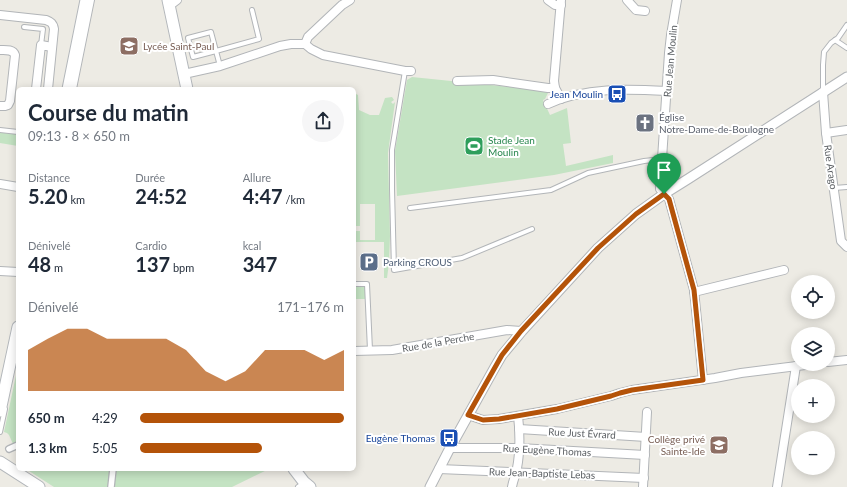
<!DOCTYPE html>
<html lang="fr">
<head>
<meta charset="utf-8">
<style>
  body { margin:0; font-family:Lato,sans-serif; background:#f6f6f7; color:#1f2937; height:100vh; display:flex; flex-direction:column; font-size:15px; white-space:nowrap }
  * { box-sizing:border-box; margin:0 }
  p { font-size:13px; color:#747a83 }
  .icon { flex:none; width:22px; height:22px; fill:none; stroke:currentColor; stroke-width:2; stroke-linecap:round; stroke-linejoin:round }
  .map { position:relative; flex:1; overflow:hidden }
  .side { position:absolute; left:16px; top:87px; width:340px; height:384px; display:flex; flex-direction:column; background:#fff; border-radius:6px; box-shadow:0 2px 10px #0003 }
  .side>* { flex:none }
  .controls { position:absolute; left:791px; top:275px; display:grid; gap:8px }
  .controls a { display:grid; place-items:center; width:44px; height:44px; border-radius:50%; background:#fff; box-shadow:0 2px 10px #0003; font-size:20px }
  .pin { position:absolute; display:grid; place-items:center; width:34px; height:34px; color:#fff; margin:-41px -17px; border-radius:50% 50% 50% 0; rotate:-45deg; box-shadow:0 0 4px #0007 }
  .pin .icon { rotate:45deg }
  .round { display:grid; place-items:center; flex:none; width:42px; height:42px; border-radius:21px; background:#f6f6f7 }
  .summary { display:flex; align-items:center; justify-content:space-between; height:68px; padding:0 12px }
  h1 { font-size:22px; font-weight:700; line-height:30px }
  .figures { display:grid; grid-template-columns:repeat(3,1fr); gap:6px; height:68px; padding:4px 12px }
  .figures div { display:grid; align-content:center }
  .figures b { font-size:20px; font-weight:700 }
  .figures small { font-size:11px; font-weight:400 }
  .figures p { font-size:11px }
  .chart { height:112px; padding:8px 12px }
  .chart p { display:flex; justify-content:space-between }
  .chart svg { width:100%; height:72px; margin-top:4px; fill:#b45309; opacity:.7 }
  ul { padding:0 12px; list-style:none; font-size:13px }
  li { display:grid; grid-template-columns:64px 48px 1fr; align-items:center; height:30px }
  li i { height:10px; border-radius:5px; background:#b45309 }
  .map>svg:first-child { display:block }
  .green { fill:#c4e3c3 }
  .lines { fill:none; stroke-linecap:round; stroke-linejoin:round }
  .service-casing { stroke:#b2b5b8; stroke-width:6 }
  .pedestrian-casing { stroke:#b2b5b8; stroke-width:8 }
  .minor-casing { stroke:#b2b5b8; stroke-width:10 }
  .tertiary-casing { stroke:#b2b5b8; stroke-width:11 }
  .secondary-casing { stroke:#b3b7bb; stroke-width:13 }
  .service { stroke:#fff; stroke-width:4 }
  .pedestrian { stroke:#fff; stroke-width:5.5 }
  .minor { stroke:#fff; stroke-width:8 }
  .tertiary { stroke:#fff; stroke-width:9 }
  .secondary { stroke:#fff; stroke-width:11 }
  .route-casing { stroke:#fff; stroke-width:8 }
  .route { stroke:#b45309; stroke-width:5 }
  .labels { text-anchor:middle; dominant-baseline:central; stroke-width:4; stroke-linejoin:round; paint-order:stroke }
  .education-label { font-size:10px; fill:#785e54; stroke:#fff; text-anchor:start }
  .street-label { font-size:10px; fill:#5c6064; stroke:#fff }
  .transit-label { font-size:10px; fill:#164399; stroke:#fff; text-anchor:end }
  .worship-label { font-size:10px; fill:#5b616d; stroke:#fff; text-anchor:start }
  .leisure-label { font-size:10px; fill:#27864d; stroke:#fff; text-anchor:start }
  .service-label { font-size:10px; fill:#4e5e75; stroke:#fff; text-anchor:start }
</style>
</head>
<body>
<div class="map">
<svg width="847" height="487" viewBox="0 0 847 487">
  <rect width="100%" height="100%" fill="#edebe4"/>
  <!-- green -->
  <g class="green">
    <polygon points="412,77 549,91 545,99 543,100 550,115 567,108 571,143 563,144 566,166 613,155 613,163 554,175 397,196 395,151 407,80"/>
    <polygon points="354,93 358,95 359,110 370,115 379,115 385,98 392,97 394,100 391,102 393,104 395,102 388,153 390,236 389,263 387,278 384,278 384,242 354,242 354,232 356,232 356,231 360,231 360,240 375,240 375,204 360,204 360,226 354,226"/>
    <polygon points="0,132 18,133 18,146 0,143"/>
    <rect x="354" y="287" width="11" height="12"/>
    <polygon points="18,366 18,455 9,435 7,433 4,432"/>
    <polygon points="26,469 269,469 232,487 54,487"/>
  </g>
  <g class="lines">
    <!-- service casing -->
    <g class="service-casing">
      <g id="service">
        <polyline points="24,27 43,29 41,45"/>
        <polygon points="211,32 216,51 193,57 188,38"/>
        <polyline points="835,40 847,48"/>
        <polyline points="220,66 216,51 259,39 252,10"/>
        <polyline points="405,71 392,150 392,189 394,270 462,258 532,229"/>
        <polyline points="74,89 92,0"/>
        <polyline points="823,92 823,65 824,52 831,43 838,38 847,25"/>
        <polyline points="0,130 18,132"/>
        <polyline points="834,188 847,187"/>
        <polyline points="410,208 551,190 588,173 644,161 662,159"/>
        <polyline points="354,284 367,284 370,350"/>
        <polyline points="0,432 5,409"/>
        <polyline points="298,487 304,483"/>
      </g>
    </g>
    <!-- pedestrian casing -->
    <g class="pedestrian-casing">
      <g id="pedestrian">
        <polyline points="9,449 18,445"/>
        <polyline points="111,487 113,469"/>
      </g>
    </g>
    <!-- minor casing -->
    <g class="minor-casing">
      <g id="minor">
        <polyline points="548,0 555,5 561,5"/>
        <polyline points="627,0 636,10 645,11"/>
        <polyline points="677,0 671,35 669,53 660,189 669,199 694,290 703,380"/>
        <polyline points="169,6 177,0"/>
        <path d="M0 15 46 20C51 22 53 23 54 29L48 89"/>
        <polyline points="305,44 311,49 323,55 405,71 411,71"/>
        <polyline points="305,44 308,37 342,5 350,0"/>
        <path d="M0 50C5 50 13 49 15 55L10 101 8 105 5 106H0"/>
        <polyline points="184,74 220,66 280,46 291,44 305,44"/>
        <polyline points="457,81 493,80 548,88 555,88"/>
        <polyline points="36,89 41,45 52,47"/>
        <polyline points="823,92 826,133 841,241 847,247"/>
        <polyline points="561,99 555,88 554,81 561,0"/>
        <path d="M548 104C586 87 627 89 667 91"/>
        <polyline points="826,133 847,130"/>
        <polyline points="0,184 18,187"/>
        <polyline points="0,271 18,272"/>
        <polyline points="694,292 784,270"/>
        <polyline points="354,351 392,350 507,330 521,331"/>
        <polyline points="828,362 847,360"/>
        <polyline points="468,415 483,420 499,419 557,409 611,396 620,393 632,390 715,378 741,373 813,364"/>
        <polyline points="519,429 646,437"/>
        <polyline points="450,448 519,448 645,455"/>
        <polyline points="439,469 644,478"/>
        <path d="M512 487C513 480 516 475 517 468 520 453 520 431 518 416"/>
        <polyline points="643,487 647,412"/>
        <polyline points="777,487 796,366"/>
      </g>
    </g>
    <!-- tertiary casing -->
    <g class="tertiary-casing">
      <polyline id="tertiary" points="430,487 450,448 495,367 502,355 522,331 598,248 636,214 664,194 688,179 847,77"/>
    </g>
    <!-- secondary casing -->
    <g class="secondary-casing">
      <g id="secondary">
        <polyline points="168,0 187,89"/>
        <polyline points="68,89 86,0"/>
        <polyline points="0,411 18,327"/>
        <polyline points="0,462 39,487"/>
        <polyline points="294,469 304,482 310,487"/>
      </g>
    </g>
    <!-- service -->
    <use href="#service" class="service"/>
    <!-- pedestrian -->
    <use href="#pedestrian" class="pedestrian"/>
    <!-- minor -->
    <use href="#minor" class="minor"/>
    <!-- tertiary -->
    <use href="#tertiary" class="tertiary"/>
    <!-- secondary -->
    <use href="#secondary" class="secondary"/>
  </g>
  <g class="lines">
    <!-- route casing -->
    <g class="route-casing">
      <polygon id="route" points="664,194 669,199 694,290 703,380 632,390 620,393 611,396 557,409 499,419 483,420 468,415 502,355 521,331 598,248 636,214"/>
    </g>
    <!-- route -->
    <use href="#route" class="route"/>
  </g>
  <!-- icons -->
  <defs>
    <g id="school-square" transform="scale(1)"><rect x="-9" y="-9" width="18" height="18" rx="4" fill="#8d6e63" stroke="#fff"/><path d="M0-5L7-2L0 1L-7-2ZM-4 1L0 2.5L4 1V4Q0 6-4 4Z" fill="#fff"/></g>
    <g id="bus-square" transform="scale(1)"><rect x="-9" y="-9" width="18" height="18" rx="4" fill="#1a4fb4" stroke="#fff"/><path d="M-5-6H5V4H4V6H2V4H-2V6H-4V4H-5ZM-3.5-4V0h7V-4ZM-3.5 1.2v1.5H-2V1.2ZM2 1.2v1.5H3.5V1.2Z" fill="#fff"/></g>
    <g id="church-square" transform="scale(1)"><rect x="-9" y="-9" width="18" height="18" rx="4" fill="#6b7280" stroke="#fff"/><path d="M-1.2-6h2.4v3.5h3.3v2.4h-3.3V6h-2.4V-.1h-3.3v-2.4h3.3Z" fill="#fff"/></g>
    <g id="stadium-square" transform="scale(1)"><rect x="-9" y="-9" width="18" height="18" rx="4" fill="#2e9e5b" stroke="#fff"/><path d="M0-5a6.5 5 0 1 0 0 10a6.5 5 0 1 0 0-10ZM-3.5-1.8h7v3.6h-7Z" fill="#fff"/></g>
    <g id="parking-square" transform="scale(1)"><rect x="-9" y="-9" width="18" height="18" rx="4" fill="#5c6f8a" stroke="#fff"/><path d="M-3.5-5.5H1a3.5 3.5 0 0 1 0 7H-1V5.5H-3.5ZM-1-3.4V-.6H.8a1.4 1.4 0 0 0 0-2.8Z" fill="#fff"/></g>
  </defs>
  <g fill-rule="evenodd">
    <use href="#school-square" x="129" y="46"/>
    <use href="#bus-square" x="617" y="94"/>
    <use href="#church-square" x="645" y="123"/>
    <use href="#stadium-square" x="474" y="146"/>
    <use href="#parking-square" x="369" y="262"/>
    <use href="#bus-square" x="449" y="438"/>
    <use href="#school-square" x="719" y="445"/>
  </g>
  <g class="labels">
    <!-- education labels -->
    <g class="education-label">
      <text x="143" y="46">Lycée Saint-Paul</text>
      <text x="705" y="439" text-anchor="end">Collège privé<tspan x="705" dy="12">Sainte-Ide</tspan></text>
    </g>
    <!-- street labels -->
    <g class="street-label">
      <text transform="translate(670 61) rotate(-85)">Rue Jean Moulin</text>
      <text transform="translate(831 167) rotate(82)">Rue Arago</text>
      <text transform="translate(438 342) rotate(-10)">Rue de la Perche</text>
      <text transform="translate(582 433) rotate(3)">Rue Just Évrard</text>
      <text transform="translate(547 450) rotate(3)">Rue Eugène Thomas</text>
      <text transform="translate(542 473) rotate(2)">Rue Jean-Baptiste Lebas</text>
    </g>
    <!-- transit labels -->
    <g class="transit-label">
      <text x="603" y="94">Jean Moulin</text>
      <text x="435" y="438">Eugène Thomas</text>
    </g>
    <!-- worship labels -->
    <g class="worship-label">
      <text x="659" y="117">Église<tspan x="659" dy="12">Notre-Dame-de-Boulogne</tspan></text>
    </g>
    <!-- leisure labels -->
    <g class="leisure-label">
      <text x="488" y="140">Stade Jean<tspan x="488" dy="12">Moulin</tspan></text>
    </g>
    <!-- service labels -->
    <g class="service-label">
      <text x="383" y="262">Parking CROUS</text>
    </g>
  </g>
</svg>
<div class="controls">
<a><svg class="icon" aria-label="locate" viewBox="0 0 24 24"><circle cx="12" cy="12" r="6"/><path d="M12 2v4M12 18v4M2 12h4M18 12h4"/></svg></a>
<a><svg class="icon" aria-label="layers" viewBox="0 0 24 24"><path d="M12 4l9 5-9 5-9-5zM3 14l9 5 9-5"/></svg></a>
<a>+</a>
<a>−</a>
</div>
<div class="pin" style="left:664px;top:194px;background:#1e9e55"><svg class="icon" aria-label="arrive" viewBox="0 0 24 24"><path d="M6 21V4h12l-3 4 3 4H6"/></svg></div>
<section class="side">
<div class="summary"><div><h1>Course du matin</h1><p>09:13 · 8 × 650 m</p></div><a class="round"><svg class="icon" aria-label="share" viewBox="0 0 24 24"><path d="M12 15V3M7 8l5-5 5 5M5 13v7h14v-7"/></svg></a></div>
<div class="figures">
<div><p>Distance</p><b>5.20<small> km</small></b></div>
<div><p>Durée</p><b>24:52</b></div>
<div><p>Allure</p><b>4:47<small> /km</small></b></div>
</div>
<div class="figures">
<div><p>Dénivelé</p><b>48<small> m</small></b></div>
<div><p>Cardio</p><b>137<small> bpm</small></b></div>
<div><p>kcal</p><b>347</b></div>
</div>
<div class="chart"><p><span>Dénivelé</span>171–176 m</p>
<svg viewBox="0 0 160 44" preserveAspectRatio="none"><path d="M0 44V19L10 12L20 6L30 6L40 12L50 12L60 12L70 12L80 19L90 32L100 38L110 32L120 19L130 19L140 19L150 25L160 19V44z"/></svg>
</div>
<ul>
<li><b>650 m</b>4:29<i style="width:100%"></i></li>
<li><b>1.3 km</b>5:05<i style="width:60%"></i></li>
</ul>
</section>
</div>
</body>
</html>
